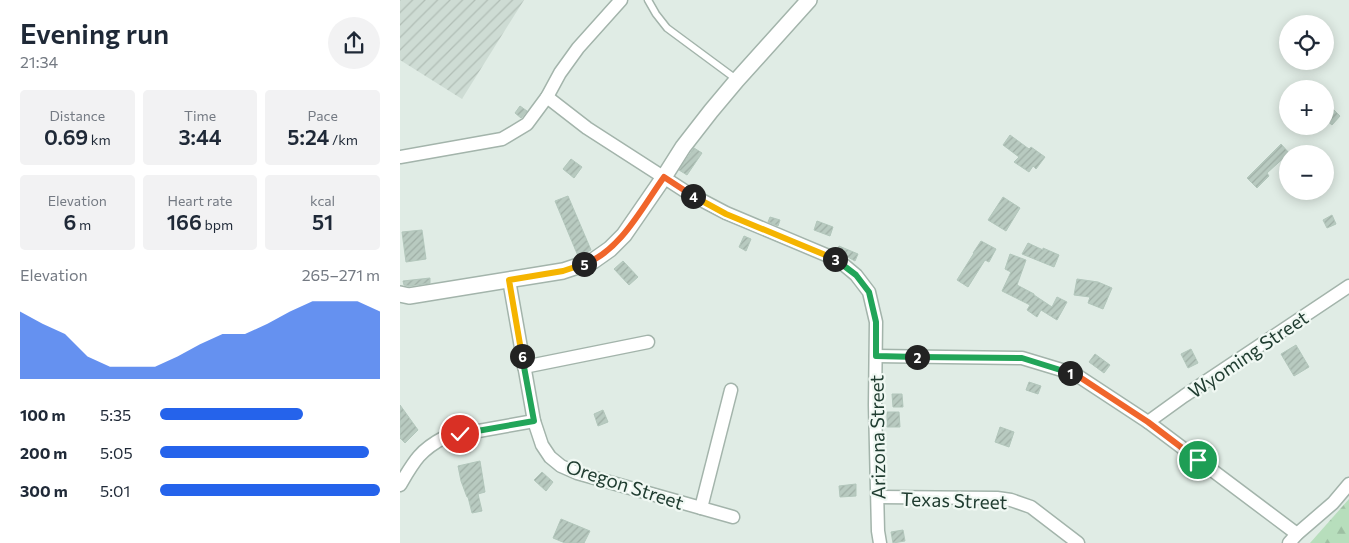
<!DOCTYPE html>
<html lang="en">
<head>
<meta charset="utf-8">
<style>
  body { margin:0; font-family:Commissioner,sans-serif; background:#f2f2f3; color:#1f2937; height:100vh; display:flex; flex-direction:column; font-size:19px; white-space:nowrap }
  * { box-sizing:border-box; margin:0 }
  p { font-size:16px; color:#747a83 }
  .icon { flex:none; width:28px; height:28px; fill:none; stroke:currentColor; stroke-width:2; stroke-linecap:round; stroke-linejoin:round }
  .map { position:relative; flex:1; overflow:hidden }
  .sheet { display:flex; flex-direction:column; background:#fff; width:400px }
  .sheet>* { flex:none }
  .fabs { position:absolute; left:879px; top:15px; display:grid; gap:10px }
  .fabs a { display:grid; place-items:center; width:55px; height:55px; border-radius:50%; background:#fff; box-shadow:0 2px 12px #0003; font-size:25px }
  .pin { position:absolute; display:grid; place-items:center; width:42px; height:42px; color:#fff; margin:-21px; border:2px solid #fff; border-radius:50%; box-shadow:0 1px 5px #0007 }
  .km { position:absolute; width:25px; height:25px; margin:-12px; border-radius:50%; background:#222; color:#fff; font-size:14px; line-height:25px; text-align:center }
  .round { display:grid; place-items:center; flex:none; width:52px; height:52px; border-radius:26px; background:#f2f2f3 }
  .headline { display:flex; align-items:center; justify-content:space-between; height:85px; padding:0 20px }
  h1 { font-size:28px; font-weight:600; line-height:38px }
  .metrics { display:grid; grid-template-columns:repeat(3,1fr); gap:8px; height:85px; padding:5px 20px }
  .metrics div { display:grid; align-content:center; border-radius:5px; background:#f2f2f3; text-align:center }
  .metrics b { font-size:21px; font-weight:600 }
  .metrics small { font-size:14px; font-weight:400 }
  .metrics p { font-size:14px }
  .chart { height:140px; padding:10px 20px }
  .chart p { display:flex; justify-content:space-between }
  .chart svg { width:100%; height:90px; margin-top:5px; fill:#2563eb; opacity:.7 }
  ul { padding:0 20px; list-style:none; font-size:16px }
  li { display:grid; grid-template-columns:80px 60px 1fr; align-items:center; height:38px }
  li i { height:12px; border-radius:6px; background:#2563eb }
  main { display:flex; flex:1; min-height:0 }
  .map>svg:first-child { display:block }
  .industrial { fill:url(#industrial-furrows) }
  .forest { fill:url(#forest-firs) }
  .building { fill:url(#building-hatch); stroke:#b2c6bb }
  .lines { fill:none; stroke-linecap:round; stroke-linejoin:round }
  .service-casing { stroke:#a3b4ab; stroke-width:9 }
  .minor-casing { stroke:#a3b4ab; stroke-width:15 }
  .tertiary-casing { stroke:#a3b4ab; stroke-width:18 }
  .service { stroke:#fff; stroke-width:6 }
  .minor { stroke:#fff; stroke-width:12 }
  .tertiary { stroke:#fff; stroke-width:15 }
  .split-1-casing { stroke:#fff; stroke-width:10 }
  .split-2-casing { stroke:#fff; stroke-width:10 }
  .split-3-casing { stroke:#fff; stroke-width:10 }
  .split-4-casing { stroke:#fff; stroke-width:10 }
  .split-5-casing { stroke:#fff; stroke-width:10 }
  .split-6-casing { stroke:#fff; stroke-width:10 }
  .split-7-casing { stroke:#fff; stroke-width:10 }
  .split-1 { stroke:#f0652b; stroke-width:6 }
  .split-2 { stroke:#22a559; stroke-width:6 }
  .split-3 { stroke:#22a559; stroke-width:6 }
  .split-4 { stroke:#f5b400; stroke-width:6 }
  .split-5 { stroke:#f0652b; stroke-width:6 }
  .split-6 { stroke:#f5b400; stroke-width:6 }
  .split-7 { stroke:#22a559; stroke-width:6 }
  .labels { text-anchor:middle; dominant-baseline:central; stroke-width:4.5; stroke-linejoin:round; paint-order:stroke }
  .street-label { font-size:19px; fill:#203d31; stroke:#f0f8f3 }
</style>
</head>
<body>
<main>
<section class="sheet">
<div class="headline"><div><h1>Evening run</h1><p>21:34</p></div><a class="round"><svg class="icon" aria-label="share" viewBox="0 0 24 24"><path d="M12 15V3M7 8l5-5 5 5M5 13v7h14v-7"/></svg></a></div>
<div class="metrics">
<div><p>Distance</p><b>0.69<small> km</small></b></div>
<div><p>Time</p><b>3:44</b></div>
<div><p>Pace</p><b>5:24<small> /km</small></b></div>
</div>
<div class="metrics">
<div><p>Elevation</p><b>6<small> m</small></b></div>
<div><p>Heart rate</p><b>166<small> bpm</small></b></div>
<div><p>kcal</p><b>51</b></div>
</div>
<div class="chart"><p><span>Elevation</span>265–271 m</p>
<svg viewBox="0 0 160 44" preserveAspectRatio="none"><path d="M0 44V11L10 17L20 22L30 33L40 38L50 38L60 38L70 33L80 27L90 22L100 22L110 17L120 11L130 6L140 6L150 6L160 11V44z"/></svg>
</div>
<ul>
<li><b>100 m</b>5:35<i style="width:65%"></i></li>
<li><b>200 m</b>5:05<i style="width:95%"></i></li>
<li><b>300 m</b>5:01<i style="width:100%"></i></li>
</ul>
</section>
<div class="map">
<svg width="949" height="543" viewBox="0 0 949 543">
  <defs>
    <pattern id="industrial-furrows" width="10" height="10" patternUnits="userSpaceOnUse" patternTransform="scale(1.25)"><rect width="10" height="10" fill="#cedcd4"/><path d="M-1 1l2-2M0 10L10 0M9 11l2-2" fill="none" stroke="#b1beb6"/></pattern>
    <pattern id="forest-firs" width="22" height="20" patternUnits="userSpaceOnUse" patternTransform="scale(1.25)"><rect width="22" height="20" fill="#b7debc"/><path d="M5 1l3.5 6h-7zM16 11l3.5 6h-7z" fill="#9dbfa2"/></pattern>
    <pattern id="building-hatch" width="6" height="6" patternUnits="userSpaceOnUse" patternTransform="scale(1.25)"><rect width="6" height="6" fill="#b8cac0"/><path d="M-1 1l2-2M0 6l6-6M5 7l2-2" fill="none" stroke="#9eaea5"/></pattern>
  </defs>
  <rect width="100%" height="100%" fill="#e0ece5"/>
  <!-- industrial -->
  <polygon class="industrial" points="0,0 124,0 62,99 0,60"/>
  <!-- forest -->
  <polygon class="forest" points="949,499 949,543 910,543"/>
  <!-- building -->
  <g class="building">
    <polygon points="120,106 127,111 121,118 115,113"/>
    <polygon points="930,106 940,116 932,125 925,119 925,112"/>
    <polygon points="610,135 629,149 631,147 645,157 636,169 633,166 629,172 614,162 619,157 603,145"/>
    <polygon points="881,144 889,153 867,173 869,176 857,188 847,178"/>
    <polygon points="294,148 302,153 287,175 279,170"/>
    <polygon points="171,159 182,167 174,178 163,169"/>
    <polygon points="168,196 191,250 178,256 155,201"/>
    <polygon points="603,197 620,208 606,231 588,220"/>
    <polygon points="932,215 936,224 927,228 923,220"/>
    <polygon points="370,217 380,220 378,226 368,222"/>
    <polygon points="417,221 433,227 430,236 414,230"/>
    <polygon points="22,230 26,259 6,262 2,232"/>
    <polygon points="344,236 351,239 346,251 339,247"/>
    <polygon points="581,241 596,249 589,262 585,260 568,287 557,280 574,253 573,253"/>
    <polygon points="628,243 643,250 643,248 659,255 654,267 622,254"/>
    <polygon points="439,246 458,254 455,261 437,251"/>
    <polygon points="610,254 626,260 617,285 634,294 634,295 652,307 657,297 667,302 657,320 641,310 637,317 627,310 630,305 602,291 611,272 605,269"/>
    <polygon points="223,261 238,277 229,285 214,269"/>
    <polygon points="30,278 30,283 9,286 4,285 3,281"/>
    <polygon points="677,279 698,282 712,288 703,309 688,303 690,297 674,295"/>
    <polygon points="896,345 909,367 894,376 881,354"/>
    <polygon points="791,349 798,363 788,368 781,354"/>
    <polygon points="695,354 710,365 704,373 689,362"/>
    <polygon points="629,382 641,386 638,394 626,390"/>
    <polygon points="492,394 502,394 503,407 493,407"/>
    <polygon points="0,405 18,430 5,443 0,438"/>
    <polygon points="203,410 208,422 198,426 194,414"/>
    <polygon points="487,412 499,412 500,427 487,427"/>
    <polygon points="600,427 614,432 609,447 595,442"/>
    <polygon points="80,461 85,492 78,494 82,511 72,513 68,497 67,497 61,481 58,466"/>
    <polygon points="142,472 153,482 146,491 134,480"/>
    <polygon points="456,484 456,496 440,497 439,486"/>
    <polygon points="161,519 190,531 184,543 165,543 153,538"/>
    <polygon points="503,530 505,541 493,543 491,532"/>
  </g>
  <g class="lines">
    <!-- service casing -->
    <g class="service-casing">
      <polyline id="service" points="248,0 256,14 267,28 336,79"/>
    </g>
    <!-- minor casing -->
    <g class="minor-casing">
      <g id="minor">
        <polyline points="147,97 187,128 288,193 326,213 438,260 456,275 469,292 476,322 475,405 478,531 480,543"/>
        <polyline points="0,157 102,139 127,124 147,97 160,73 178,48 221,0"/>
        <polyline points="109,280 134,421 142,445 150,457 161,466 177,473 333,517"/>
        <polyline points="476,356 622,358 675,374 748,422 897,534"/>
        <polyline points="124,367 248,342"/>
        <polyline points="748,422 784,396 949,286"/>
        <path d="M0 485C14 461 20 450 45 437L134 421"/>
        <polyline points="478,497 597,498 611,500 631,507 678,543"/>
        <polyline points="301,508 331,390"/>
        <polyline points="889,543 897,534 933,503 949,484"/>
      </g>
    </g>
    <!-- tertiary casing -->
    <g class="tertiary-casing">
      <polyline id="tertiary" points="0,294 9,296 163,271 193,261 210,249 224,235 264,177 283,147 311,111 337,80 409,0"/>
    </g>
    <!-- service -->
    <use href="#service" class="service"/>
    <!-- minor -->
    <use href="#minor" class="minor"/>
    <!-- tertiary -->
    <use href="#tertiary" class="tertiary"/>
  </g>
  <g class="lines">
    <!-- split-1 casing -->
    <g class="split-1-casing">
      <polyline id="split-1" points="670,373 675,374 748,422 798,460"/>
    </g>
    <!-- split-2 casing -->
    <g class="split-2-casing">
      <polyline id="split-2" points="517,357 622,358 670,373"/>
    </g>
    <!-- split-3 casing -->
    <g class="split-3-casing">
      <polyline id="split-3" points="435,259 456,275 469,292 476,322 476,356 517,357"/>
    </g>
    <!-- split-4 casing -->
    <g class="split-4-casing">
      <polyline id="split-4" points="293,196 326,214 435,259"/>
    </g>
    <!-- split-5 casing -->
    <g class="split-5-casing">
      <path id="split-5" d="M184 264C220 252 243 206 264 177L293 196"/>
    </g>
    <!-- split-6 casing -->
    <g class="split-6-casing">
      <polyline id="split-6" points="122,356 109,280 163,271 184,264"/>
    </g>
    <!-- split-7 casing -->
    <g class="split-7-casing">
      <polyline id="split-7" points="60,434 134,421 122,356"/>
    </g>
    <!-- split-1 -->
    <use href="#split-1" class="split-1"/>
    <!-- split-2 -->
    <use href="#split-2" class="split-2"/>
    <!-- split-3 -->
    <use href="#split-3" class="split-3"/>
    <!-- split-4 -->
    <use href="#split-4" class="split-4"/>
    <!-- split-5 -->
    <use href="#split-5" class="split-5"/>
    <!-- split-6 -->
    <use href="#split-6" class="split-6"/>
    <!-- split-7 -->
    <use href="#split-7" class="split-7"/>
  </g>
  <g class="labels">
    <!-- street labels -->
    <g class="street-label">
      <text transform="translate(848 354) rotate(-34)">Wyoming Street</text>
      <text transform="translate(477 437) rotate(-91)">Arizona Street</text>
      <text transform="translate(225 484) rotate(18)">Oregon Street</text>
      <text transform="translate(554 500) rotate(2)">Texas Street</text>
    </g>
  </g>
</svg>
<div class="fabs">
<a><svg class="icon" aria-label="locate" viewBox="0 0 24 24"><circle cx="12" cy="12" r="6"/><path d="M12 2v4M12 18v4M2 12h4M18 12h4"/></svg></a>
<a>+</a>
<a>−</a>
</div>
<div class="pin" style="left:798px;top:460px;background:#1e9e55"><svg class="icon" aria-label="arrive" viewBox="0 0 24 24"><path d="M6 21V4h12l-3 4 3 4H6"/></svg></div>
<div class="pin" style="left:60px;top:434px;background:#d93025"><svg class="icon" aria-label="check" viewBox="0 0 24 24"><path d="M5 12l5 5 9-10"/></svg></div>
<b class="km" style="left:670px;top:373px">1</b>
<b class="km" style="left:517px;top:357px">2</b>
<b class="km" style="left:435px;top:259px">3</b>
<b class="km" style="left:293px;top:196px">4</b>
<b class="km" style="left:184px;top:264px">5</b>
<b class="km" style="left:122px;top:356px">6</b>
</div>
</main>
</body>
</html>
